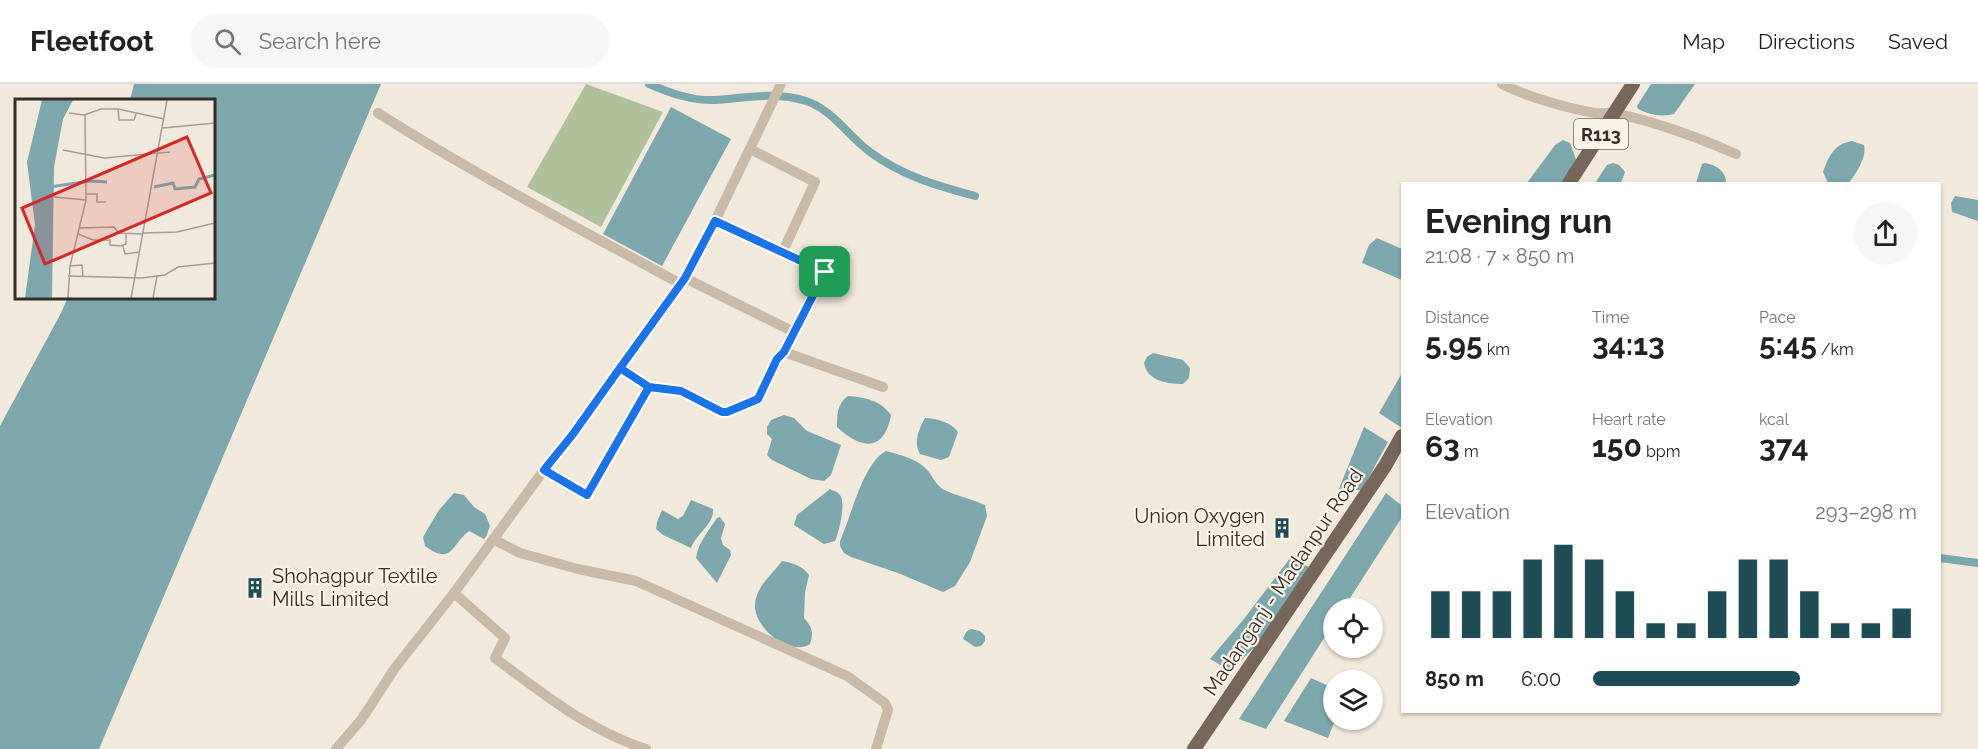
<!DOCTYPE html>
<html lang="en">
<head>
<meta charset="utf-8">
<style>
  body { margin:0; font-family:Raleway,sans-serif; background:#f6f6f6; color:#202124; height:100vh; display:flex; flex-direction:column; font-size:22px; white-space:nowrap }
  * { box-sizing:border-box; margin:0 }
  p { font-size:20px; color:#757577 }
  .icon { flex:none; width:33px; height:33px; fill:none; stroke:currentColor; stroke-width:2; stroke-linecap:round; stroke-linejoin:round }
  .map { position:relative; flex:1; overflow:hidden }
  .details { position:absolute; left:1401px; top:98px; width:540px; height:531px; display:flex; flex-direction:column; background:#fff; border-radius:0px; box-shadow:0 2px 4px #0004 }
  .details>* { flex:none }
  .buttons { position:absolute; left:1323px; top:514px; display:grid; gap:12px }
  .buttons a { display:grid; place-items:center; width:60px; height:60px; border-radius:50%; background:#fff; box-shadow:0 2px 4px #0004; font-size:30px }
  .pin { position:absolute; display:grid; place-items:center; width:51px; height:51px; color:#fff; margin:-26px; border-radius:12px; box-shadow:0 3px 9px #0006 }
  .round { display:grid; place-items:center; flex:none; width:63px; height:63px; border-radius:32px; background:#f6f6f6 }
  .summary { display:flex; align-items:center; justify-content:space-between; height:102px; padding:0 24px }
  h1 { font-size:33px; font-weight:700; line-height:45px }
  .metrics { display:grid; grid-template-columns:repeat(3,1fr); gap:9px; height:102px; padding:6px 24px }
  .metrics div { display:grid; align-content:center }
  .metrics b { font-size:30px; font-weight:700 }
  .metrics small { font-size:16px; font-weight:400 }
  .metrics p { font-size:16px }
  .chart { height:168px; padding:12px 24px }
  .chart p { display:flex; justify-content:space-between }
  .chart svg { width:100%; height:108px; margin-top:6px; stroke:#1e4d56; stroke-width:6 }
  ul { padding:0 24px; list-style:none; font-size:20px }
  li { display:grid; grid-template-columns:96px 72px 1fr; align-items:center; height:45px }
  li i { height:15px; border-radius:8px; background:#1e4d56 }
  header { display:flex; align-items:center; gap:36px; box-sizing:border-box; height:84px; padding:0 30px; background:#fff; border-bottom:2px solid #e0e0e0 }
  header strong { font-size:28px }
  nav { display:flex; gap:33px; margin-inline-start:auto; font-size:21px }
  .search { width:420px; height:54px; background:#f6f6f6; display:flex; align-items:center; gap:15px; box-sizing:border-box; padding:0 21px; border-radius:33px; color:#757577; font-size:22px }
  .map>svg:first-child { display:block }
  .green { fill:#b0c09b }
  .water { fill:#7ba7ad }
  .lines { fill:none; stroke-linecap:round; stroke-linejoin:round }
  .canal { stroke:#7ba7ad; stroke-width:8 }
  .minor { stroke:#c9baa7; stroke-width:10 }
  .major { stroke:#776659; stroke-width:14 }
  .route-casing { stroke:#fff; stroke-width:12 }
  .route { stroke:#1a73e8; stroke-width:8 }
  .labels { text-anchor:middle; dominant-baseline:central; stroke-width:4.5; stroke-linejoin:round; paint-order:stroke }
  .shield { fill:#f9f2e7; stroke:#706861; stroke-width:1.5 }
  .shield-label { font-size:18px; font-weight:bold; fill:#352d28 }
  .poi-label { font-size:20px; fill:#352d28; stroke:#f9f2e7; text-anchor:end }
  .street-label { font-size:20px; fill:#352d28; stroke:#f9f2e7 }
  .inset-river { fill:none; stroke:#7ba7ad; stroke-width:3 }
  .inset-road { fill:none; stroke:#a69e93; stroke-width:1.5 }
  .view { fill:#d62828; fill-opacity:0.15; stroke:#d62828; stroke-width:3 }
  .inset-edge { fill:none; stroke:#352d28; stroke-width:3 }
</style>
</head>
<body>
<header>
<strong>Fleetfoot</strong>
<div class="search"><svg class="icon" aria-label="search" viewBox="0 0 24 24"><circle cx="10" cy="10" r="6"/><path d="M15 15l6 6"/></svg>Search here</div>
<nav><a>Map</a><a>Directions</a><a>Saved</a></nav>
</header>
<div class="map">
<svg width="1978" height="665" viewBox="0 0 1978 665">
  <rect width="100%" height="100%" fill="#f1e9db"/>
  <!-- green -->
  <polygon class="green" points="586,0 663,28 601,143 527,103"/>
  <!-- water -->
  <g class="water">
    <polygon points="134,0 381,0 99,665 0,665 0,342 61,229 68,213 213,213 213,16 130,16"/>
    <path d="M1651 0H1695L1674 30C1661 33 1650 31 1638 25L1637 22Z"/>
    <polygon points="671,23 731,55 662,182 603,150"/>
    <polygon points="1563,56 1570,59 1577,78 1564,99 1527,99 1555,61"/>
    <path d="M1852 57 1864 61C1867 74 1856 89 1849 99H1828L1823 88C1829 72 1834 60 1852 57Z"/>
    <polygon points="1613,79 1619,81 1625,88 1621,99 1595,99 1607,81"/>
    <path d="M1705 79C1716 81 1726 87 1726 99H1696L1702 80Z"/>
    <polygon points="1955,112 1978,116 1978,137 1952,128 1951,119"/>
    <polygon points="1377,154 1402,165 1402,196 1362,179 1369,161"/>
    <path d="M1153 269 1183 276 1190 284 1189 294 1183 300C1167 300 1147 297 1144 279L1147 273Z"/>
    <polygon points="1402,289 1402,344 1379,329"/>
    <path d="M848 312C865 313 881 317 891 331 884 368 862 366 837 343 837 330 837 320 848 312Z"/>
    <polygon points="784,331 794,334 807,347 841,361 831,391 824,397 811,395 772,376 767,371 772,355 767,350 767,343 771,336"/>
    <path d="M925 334C936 334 952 339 958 348L949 373 941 376 920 370C913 358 919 345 925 334Z"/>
    <polygon points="1364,343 1388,358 1362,406 1338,407"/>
    <path d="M886 367C901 371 919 375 929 388 934 395 936 401 944 406 957 412 972 415 985 421L987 432 970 478 955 502 943 508 898 489 851 473 844 469 840 462V457C851 433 863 379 886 367Z"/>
    <path d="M830 405C833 407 837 407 839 410 847 417 839 448 835 457L824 460 794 441 797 431Z"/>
    <path d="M454 409 464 411 474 423 485 430 490 442 486 453 484 455 469 447C451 461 452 482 425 462L423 453 439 426Z"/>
    <polygon points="1386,409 1402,422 1402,433 1343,525 1334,525 1333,540 1266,645 1239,635"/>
    <path d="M691 416 713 425C715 439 696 450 691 464L663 451 656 445 657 438 662 426 678 435 683 432Z"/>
    <path d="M720 433 725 440 721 454 723 461 730 466 731 471 717 499 696 474C698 459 709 446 717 434Z"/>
    <polygon points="1291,473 1309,483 1265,552 1231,587 1210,575 1243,536"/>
    <path d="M782 477C793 479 803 482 809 491L805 508 804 534C812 543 814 548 810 560 789 573 753 543 755 520 757 501 772 491 782 477Z"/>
    <polygon points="971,545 980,547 985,552 985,557 981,562 975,563 963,555 966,548"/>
    <polygon points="1311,594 1333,604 1335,636 1328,654 1284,637"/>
  </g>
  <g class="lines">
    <!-- canal -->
    <g class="canal">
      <path d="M649 0C670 9 692 17 715 16 747 14 774 7 806 17 833 26 848 52 870 68 902 92 938 102 975 112"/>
      <polyline points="1940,474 1978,479"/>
    </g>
    <!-- minor -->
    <g class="minor">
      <path d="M1502 0C1528 13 1566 24 1595 29 1602 30 1610 28 1618 30 1660 39 1697 53 1736 70"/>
      <path d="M378 29C476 91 579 145 681 200"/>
      <polyline points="750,65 815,98 783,167"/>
      <polyline points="715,137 825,188 784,268 883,303"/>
      <polyline points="685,194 794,248"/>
      <polyline points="620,284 649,303 682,307 722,328 727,328 758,315 777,275 784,268"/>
      <polyline points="544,386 587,411 649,303"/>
      <polyline points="493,455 520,469 578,485 636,497 847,592 885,619 888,626 876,665"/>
      <path d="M454 509 505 554 495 574C541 609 590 647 646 665"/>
      <polyline points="336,665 361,636 395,584 454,509 544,386 573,350 685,194 715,137 781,0"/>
    </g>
    <!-- major -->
    <g class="major">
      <polyline points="1569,99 1633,0"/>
      <polyline points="1194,665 1385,382 1402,352"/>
    </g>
  </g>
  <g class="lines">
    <!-- route casing -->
    <g class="route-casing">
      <polyline id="route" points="825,188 784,268 777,275 758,315 727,328 722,328 681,307 649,303 620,284 573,350 544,386 587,411 649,303 620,284 685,194 715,137 825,188"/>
    </g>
    <!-- route -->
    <use href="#route" class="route"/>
  </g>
  <!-- icons -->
  <defs>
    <g id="building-bare" transform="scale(1.62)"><path d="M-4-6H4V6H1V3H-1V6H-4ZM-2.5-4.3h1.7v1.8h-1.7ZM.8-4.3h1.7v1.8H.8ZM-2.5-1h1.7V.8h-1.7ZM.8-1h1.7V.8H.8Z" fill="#1e4d56" stroke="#f9f2e7" stroke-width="2.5" paint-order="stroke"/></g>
  </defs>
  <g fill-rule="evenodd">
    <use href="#building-bare" x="1282" y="444"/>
    <use href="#building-bare" x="255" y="504"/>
  </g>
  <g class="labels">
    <!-- shield labels -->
    <rect class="shield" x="1574" y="35" width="54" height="30" rx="4.5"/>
    <g class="shield-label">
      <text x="1601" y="50">R113</text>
    </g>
    <!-- poi labels -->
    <g class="poi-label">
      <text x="1265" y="432">Union Oxygen<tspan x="1265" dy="23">Limited</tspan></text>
      <text x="272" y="492" text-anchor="start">Shohagpur Textile<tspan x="272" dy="23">Mills Limited</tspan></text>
    </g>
    <!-- street labels -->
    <g class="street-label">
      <text transform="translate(1283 498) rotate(-56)">Madanganj - Madanpur Road</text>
    </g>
  </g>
  <!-- overview -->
  <g transform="translate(15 15)">
    <rect width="200" height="200" fill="#f1e9db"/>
    <path d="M27 1H58L48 20 39 68 37 199H10L20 126 12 63Z" fill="#7ba7ad"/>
    <path class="inset-river" d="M35 88 75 82 92 83M139 88 158 84 160 90 180 88 184 80 200 76"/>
    <path class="inset-road" d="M103 10 149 20M54 14 69 16 86 10H103L104 21H119L121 15M148 29 200 24M48 51 89 59 155 53M71 95H82V103H91M39 98 71 101M64 129 99 128 104 134 128 135M128 134 162 133 200 124M63 135 78 141H95V146L106 147 111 145V135M108 147 110 155 125 153M55 167 67 166 68 178M53 177 126 179 150 176 163 168 200 164M53 199 55 167 71 101 70 16M116 199 152 1M138 199 142 177"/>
    <path class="view" d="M172 38 196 94 30 165 7 109Z"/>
    <rect width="200" height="200" class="inset-edge"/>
  </g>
</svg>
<div class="buttons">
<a><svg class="icon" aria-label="locate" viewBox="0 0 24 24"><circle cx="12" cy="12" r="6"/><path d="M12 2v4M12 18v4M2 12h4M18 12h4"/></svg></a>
<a><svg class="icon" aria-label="layers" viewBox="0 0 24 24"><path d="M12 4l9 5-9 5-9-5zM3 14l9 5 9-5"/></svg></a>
</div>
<div class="pin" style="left:825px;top:188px;background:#1e9e55"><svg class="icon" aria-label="arrive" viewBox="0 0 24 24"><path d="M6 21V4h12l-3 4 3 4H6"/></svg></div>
<section class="details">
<div class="summary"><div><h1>Evening run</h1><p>21:08 · 7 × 850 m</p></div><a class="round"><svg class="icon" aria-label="share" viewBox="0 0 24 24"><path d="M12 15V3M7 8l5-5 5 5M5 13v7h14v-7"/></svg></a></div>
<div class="metrics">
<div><p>Distance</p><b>5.95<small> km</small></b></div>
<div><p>Time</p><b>34:13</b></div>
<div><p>Pace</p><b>5:45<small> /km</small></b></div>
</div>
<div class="metrics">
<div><p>Elevation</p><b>63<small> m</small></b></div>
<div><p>Heart rate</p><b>150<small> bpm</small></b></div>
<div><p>kcal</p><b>374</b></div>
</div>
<div class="chart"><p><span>Elevation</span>293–298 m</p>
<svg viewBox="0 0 160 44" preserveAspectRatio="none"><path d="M5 44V25M15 44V25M25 44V25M35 44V12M45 44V6M55 44V12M65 44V25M75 44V38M85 44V38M95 44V25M105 44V12M115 44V12M125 44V25M135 44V38M145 44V38M155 44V32"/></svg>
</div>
<ul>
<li><b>850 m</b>6:00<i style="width:64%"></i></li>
</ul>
</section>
</div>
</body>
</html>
